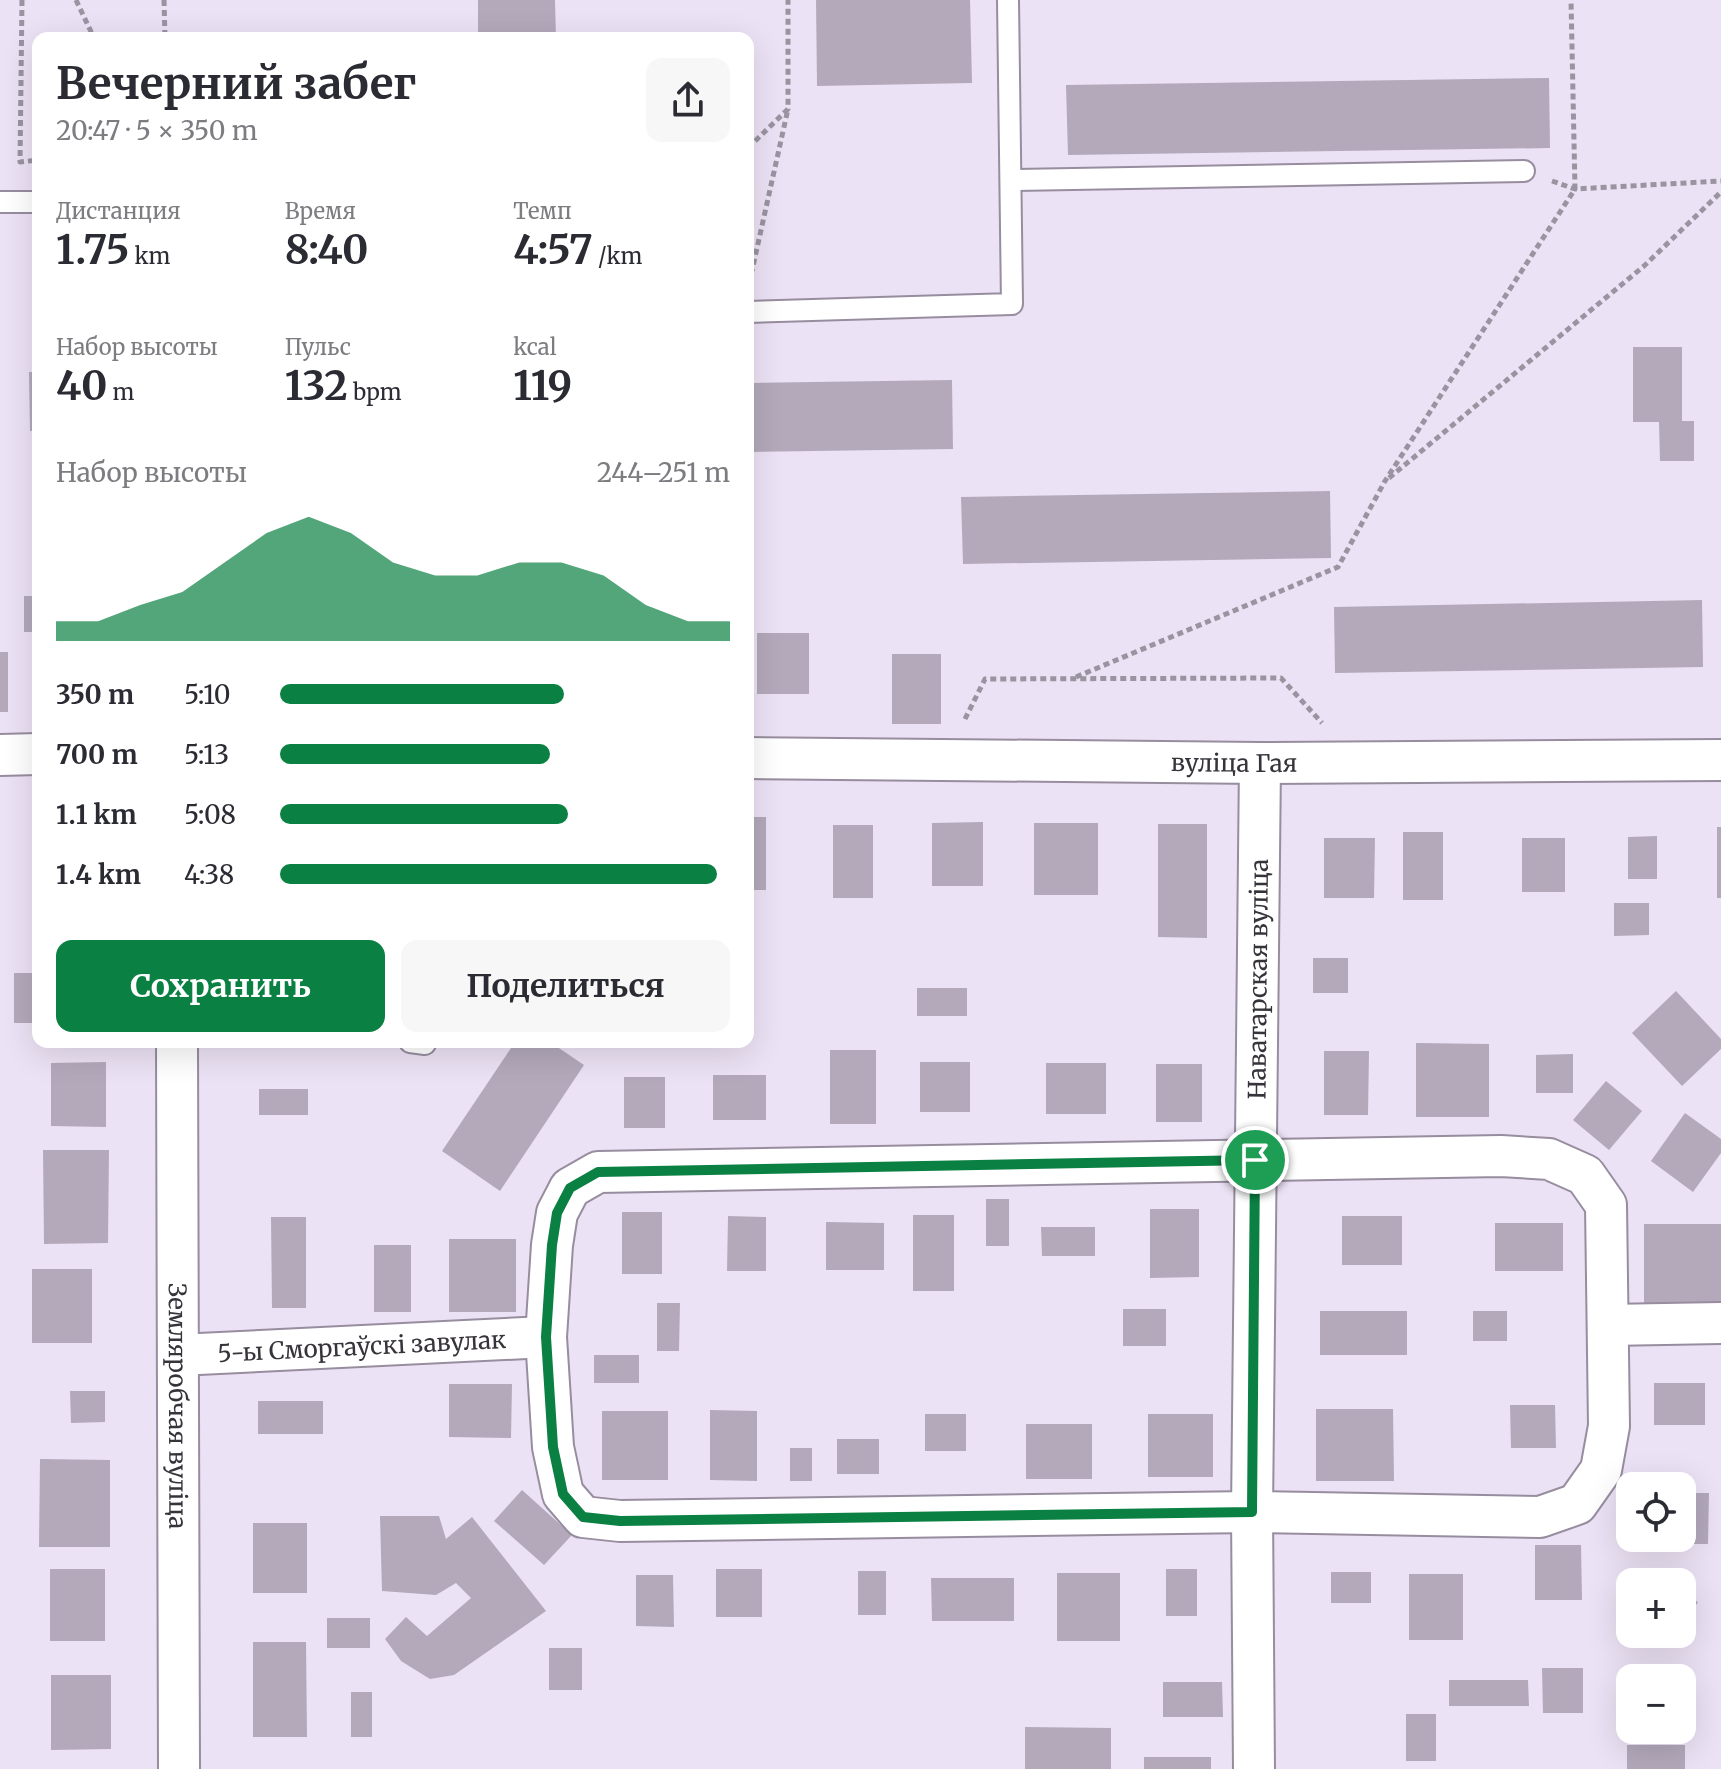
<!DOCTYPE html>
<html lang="ru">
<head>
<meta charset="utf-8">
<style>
  body { margin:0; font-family:Merriweather,serif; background:#f7f7f7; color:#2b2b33; height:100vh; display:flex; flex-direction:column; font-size:30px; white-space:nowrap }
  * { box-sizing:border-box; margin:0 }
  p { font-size:26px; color:#7c7c81 }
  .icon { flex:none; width:44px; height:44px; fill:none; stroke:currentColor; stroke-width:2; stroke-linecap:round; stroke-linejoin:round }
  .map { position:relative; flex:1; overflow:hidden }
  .side { position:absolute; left:32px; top:32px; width:722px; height:1016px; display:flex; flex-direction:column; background:#fff; border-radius:16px; box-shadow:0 8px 32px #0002 }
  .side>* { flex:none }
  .fabs { position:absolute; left:1616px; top:1472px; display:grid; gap:16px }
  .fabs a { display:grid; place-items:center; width:80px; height:80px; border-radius:16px; background:#fff; box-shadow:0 8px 32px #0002; font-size:40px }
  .pin { position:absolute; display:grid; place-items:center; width:68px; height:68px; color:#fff; margin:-34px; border:4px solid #fff; border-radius:50%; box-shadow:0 2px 8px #0007 }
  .round { display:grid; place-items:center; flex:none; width:84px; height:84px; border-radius:16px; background:#f7f7f7 }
  .head { display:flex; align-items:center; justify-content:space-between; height:136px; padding:0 24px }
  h1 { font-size:44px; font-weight:700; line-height:60px }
  .stats { display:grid; grid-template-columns:repeat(3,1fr); gap:12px; height:136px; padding:8px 24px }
  .stats div { display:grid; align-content:center }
  .stats b { font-size:40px; font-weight:700 }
  .stats small { font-size:22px; font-weight:400 }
  .stats p { font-size:22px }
  .chart { height:224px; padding:16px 24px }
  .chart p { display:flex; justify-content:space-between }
  .chart svg { width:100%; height:144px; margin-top:8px; fill:#0b8043; opacity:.7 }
  .action { display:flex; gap:16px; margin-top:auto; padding:16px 24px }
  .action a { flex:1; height:92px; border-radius:16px; background:#0b8043; color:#fff; font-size:32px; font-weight:700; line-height:92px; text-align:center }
  .action a+a { background:#f7f7f7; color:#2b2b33 }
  ul { padding:0 24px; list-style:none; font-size:26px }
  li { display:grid; grid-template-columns:128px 96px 1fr; align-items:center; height:60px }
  li i { height:20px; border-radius:10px; background:#0b8043 }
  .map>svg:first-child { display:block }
  .building { fill:#b3a9bb }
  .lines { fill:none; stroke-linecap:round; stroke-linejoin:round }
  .lane-casing { stroke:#978d9f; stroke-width:24 }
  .street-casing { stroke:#978d9f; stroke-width:44 }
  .path { stroke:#9a93a0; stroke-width:5; stroke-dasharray:6 4; stroke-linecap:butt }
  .lane { stroke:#fff; stroke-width:20 }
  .street { stroke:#fff; stroke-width:40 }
  .route-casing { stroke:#fff; stroke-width:16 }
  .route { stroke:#0b8043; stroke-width:10 }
  .labels { text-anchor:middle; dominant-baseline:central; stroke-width:6; stroke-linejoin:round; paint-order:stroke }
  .street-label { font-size:24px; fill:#37333a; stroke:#ece2f5 }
</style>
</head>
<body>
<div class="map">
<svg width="1721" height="1769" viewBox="0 0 1721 1769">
  <rect width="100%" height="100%" fill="#ece2f5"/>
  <!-- building -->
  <g class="building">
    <polygon points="478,0 555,0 556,38 478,38"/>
    <polygon points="816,0 970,0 972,83 817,86"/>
    <polygon points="1549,78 1550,148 1068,155 1066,85"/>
    <polygon points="34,261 38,261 38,314 35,314"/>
    <polygon points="1633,347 1682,347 1682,421 1694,421 1694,461 1660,461 1659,422 1633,422"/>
    <polygon points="29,372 38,372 38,431 30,431"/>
    <polygon points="952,380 953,449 748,452 748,383"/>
    <polygon points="1330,491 1331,558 963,564 961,497"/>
    <rect x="24" y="596" width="14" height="36"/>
    <polygon points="1702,600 1703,667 1335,673 1334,607"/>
    <rect x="757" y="633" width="52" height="61"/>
    <rect x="0" y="652" width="8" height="60"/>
    <rect x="892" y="654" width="49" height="70"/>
    <rect x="748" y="817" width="18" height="73"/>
    <polygon points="983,822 983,886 932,886 932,823"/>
    <rect x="1034" y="823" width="64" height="72"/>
    <polygon points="1158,824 1207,824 1207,938 1158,937"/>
    <rect x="833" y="825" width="40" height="73"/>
    <rect x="1717" y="827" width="4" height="71"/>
    <rect x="1403" y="832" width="40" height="68"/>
    <polygon points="1657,836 1657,879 1628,879 1628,837"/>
    <polygon points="1324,838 1375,838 1374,898 1324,898"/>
    <rect x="1522" y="838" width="43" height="54"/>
    <polygon points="1614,903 1649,903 1649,935 1614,936"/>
    <rect x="1313" y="958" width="35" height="35"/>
    <rect x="14" y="973" width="24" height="50"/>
    <rect x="917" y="988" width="50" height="28"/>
    <polygon points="1676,991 1721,1039 1721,1049 1682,1086 1632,1033"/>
    <polygon points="515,1042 550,1042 584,1065 500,1191 442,1151"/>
    <polygon points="1416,1043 1489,1044 1489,1117 1416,1117"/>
    <rect x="830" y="1050" width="46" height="74"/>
    <polygon points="1324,1051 1369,1051 1368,1115 1324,1115"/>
    <polygon points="1573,1054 1573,1093 1536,1093 1536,1055"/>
    <polygon points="106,1062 106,1127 51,1126 51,1063"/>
    <rect x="920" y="1062" width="50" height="50"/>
    <rect x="1046" y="1063" width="60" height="51"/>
    <rect x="1156" y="1064" width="46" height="58"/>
    <rect x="713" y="1075" width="53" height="45"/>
    <rect x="624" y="1077" width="41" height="51"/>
    <polygon points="1606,1081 1642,1111 1609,1150 1573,1120"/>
    <rect x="259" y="1089" width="49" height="26"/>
    <polygon points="1685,1113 1721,1139 1721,1153 1693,1192 1651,1161"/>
    <polygon points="43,1150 109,1150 108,1243 44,1244"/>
    <rect x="986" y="1199" width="23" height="47"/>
    <polygon points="1150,1209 1199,1209 1199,1277 1150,1278"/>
    <rect x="622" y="1212" width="40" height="62"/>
    <rect x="913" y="1215" width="41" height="76"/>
    <polygon points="728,1216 766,1217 766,1271 727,1271"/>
    <rect x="1342" y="1216" width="60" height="49"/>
    <polygon points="271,1217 306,1217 306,1308 272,1308"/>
    <polygon points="826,1222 884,1223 884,1270 826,1270"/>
    <rect x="1495" y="1223" width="68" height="48"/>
    <rect x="1644" y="1224" width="77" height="80"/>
    <polygon points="1041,1227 1095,1227 1095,1256 1042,1256"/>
    <rect x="449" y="1239" width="67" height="73"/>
    <rect x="374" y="1245" width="37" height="67"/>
    <rect x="32" y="1269" width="60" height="74"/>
    <polygon points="657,1303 680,1303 679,1351 657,1351"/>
    <rect x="1123" y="1309" width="43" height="37"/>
    <rect x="1320" y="1311" width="87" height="44"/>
    <rect x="1473" y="1311" width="34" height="30"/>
    <rect x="594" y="1355" width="45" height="28"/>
    <rect x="1654" y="1383" width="51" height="42"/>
    <polygon points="449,1384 512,1384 511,1438 449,1437"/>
    <polygon points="70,1391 105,1391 105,1422 71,1423"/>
    <rect x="258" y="1401" width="65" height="33"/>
    <polygon points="1510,1405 1555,1405 1556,1448 1511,1448"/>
    <polygon points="1316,1409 1393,1409 1394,1481 1316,1481"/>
    <polygon points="710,1410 757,1411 757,1481 710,1480"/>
    <rect x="602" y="1411" width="66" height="69"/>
    <rect x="925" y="1414" width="41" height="37"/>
    <rect x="1148" y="1414" width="65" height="63"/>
    <rect x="1026" y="1424" width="66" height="55"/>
    <rect x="837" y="1439" width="42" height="35"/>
    <rect x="790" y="1448" width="22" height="33"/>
    <polygon points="40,1459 110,1460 110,1547 39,1547"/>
    <polygon points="522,1490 572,1535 544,1565 494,1521"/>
    <polygon points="1682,1493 1709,1493 1708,1544 1654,1544 1654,1538 1682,1538"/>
    <polygon points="380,1516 439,1516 446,1539 472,1517 546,1611 454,1675 430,1679 401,1661 385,1639 406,1617 427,1636 471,1598 456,1583 436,1595 382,1591"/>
    <rect x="253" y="1523" width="54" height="70"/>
    <polygon points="1535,1545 1581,1545 1582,1600 1535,1600"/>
    <polygon points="1640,1568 1664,1582 1631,1582"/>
    <rect x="50" y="1569" width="55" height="72"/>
    <rect x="716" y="1569" width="46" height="48"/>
    <rect x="1166" y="1569" width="31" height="47"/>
    <rect x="858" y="1571" width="28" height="44"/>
    <rect x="1331" y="1572" width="40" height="31"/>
    <rect x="1057" y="1573" width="63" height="68"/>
    <rect x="1409" y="1574" width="54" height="66"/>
    <polygon points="636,1575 673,1575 674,1627 636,1626"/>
    <polygon points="931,1578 1014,1578 1014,1621 932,1621"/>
    <polygon points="1682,1593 1698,1602 1682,1628"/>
    <rect x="327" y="1618" width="43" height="30"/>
    <polygon points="253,1642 306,1642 307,1737 253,1737"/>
    <rect x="549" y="1648" width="33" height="42"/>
    <polygon points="1542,1668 1583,1668 1583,1713 1543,1713"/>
    <polygon points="51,1675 111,1675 111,1749 51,1750"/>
    <polygon points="1449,1680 1528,1680 1529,1706 1449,1706"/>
    <polygon points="1163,1682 1222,1682 1223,1717 1163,1717"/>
    <rect x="351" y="1692" width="21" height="45"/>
    <rect x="1406" y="1714" width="30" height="47"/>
    <polygon points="1025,1727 1111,1728 1111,1769 1025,1769"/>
    <rect x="1627" y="1745" width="58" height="24"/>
    <rect x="1144" y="1757" width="67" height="12"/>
  </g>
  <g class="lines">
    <!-- lane casing -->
    <g class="lane-casing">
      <g id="lane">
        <polyline points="1011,180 1524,171"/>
        <polyline points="0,202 38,202"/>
        <polyline points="748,312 1012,304 1008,0"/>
        <polyline points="410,1042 425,1044"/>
      </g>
    </g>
    <!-- street casing -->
    <g class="street-casing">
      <g id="street">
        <polyline points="0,755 38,754"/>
        <path id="s1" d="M748 758 1260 763 1721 760"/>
        <path id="s2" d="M177 1042 179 1769"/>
        <polygon points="1501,1156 1549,1159 1585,1175 1606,1205 1609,1426 1601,1470 1577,1504 1540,1517 1252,1512 620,1521 583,1517 563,1494 553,1447 546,1337 552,1245 557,1213 570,1188 598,1172"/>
        <polyline points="1608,1325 1721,1323"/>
        <path id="s3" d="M178 1355 546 1337"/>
        <path id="s4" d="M1254 1769 1252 1512 1260 763"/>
      </g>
    </g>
    <!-- path -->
    <g class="path">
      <polyline points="22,0 20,162 38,160"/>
      <polyline points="76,0 94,38"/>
      <polyline points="164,0 165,38"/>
      <polyline points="748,148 788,109 788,0"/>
      <polyline points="1552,181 1575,189 1721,181"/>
      <polyline points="749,284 788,109"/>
      <polyline points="1389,478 1644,266 1721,192"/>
      <polyline points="1076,677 1338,567 1385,481 1575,189 1571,0"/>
      <polyline points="965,719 985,679 1281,678 1322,723"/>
    </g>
    <!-- lane -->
    <use href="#lane" class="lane"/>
    <!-- street -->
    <use href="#street" class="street"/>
  </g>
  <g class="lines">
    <!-- route casing -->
    <g class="route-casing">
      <polygon id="route" points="1255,1160 1252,1512 620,1521 583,1517 563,1494 553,1447 546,1337 552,1245 557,1213 570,1188 598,1172"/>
    </g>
    <!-- route -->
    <use href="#route" class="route"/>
  </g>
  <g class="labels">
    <!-- street labels -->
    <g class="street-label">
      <text stroke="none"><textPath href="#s1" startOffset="486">вуліца Гая</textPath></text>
      <text stroke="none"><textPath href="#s4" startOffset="790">Наватарская вуліца</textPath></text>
      <text stroke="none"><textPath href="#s3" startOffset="184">5-ы Сморгаўскі завулак</textPath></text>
      <text stroke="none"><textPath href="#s2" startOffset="364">Земляробчая вуліца</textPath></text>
    </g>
  </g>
</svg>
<div class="fabs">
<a><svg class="icon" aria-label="locate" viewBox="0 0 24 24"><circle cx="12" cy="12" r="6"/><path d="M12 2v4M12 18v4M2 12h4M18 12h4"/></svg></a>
<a>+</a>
<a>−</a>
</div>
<div class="pin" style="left:1255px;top:1160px;background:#1e9e55"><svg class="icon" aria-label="arrive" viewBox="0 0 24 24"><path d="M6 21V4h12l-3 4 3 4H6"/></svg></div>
<section class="side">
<div class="head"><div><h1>Вечерний забег</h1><p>20:47 · 5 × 350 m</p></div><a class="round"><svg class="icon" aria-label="share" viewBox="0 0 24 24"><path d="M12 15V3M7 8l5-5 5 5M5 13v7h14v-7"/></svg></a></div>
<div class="stats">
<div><p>Дистанция</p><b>1.75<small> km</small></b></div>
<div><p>Время</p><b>8:40</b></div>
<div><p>Темп</p><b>4:57<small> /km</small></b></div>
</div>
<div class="stats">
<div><p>Набор высоты</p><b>40<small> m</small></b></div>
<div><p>Пульс</p><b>132<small> bpm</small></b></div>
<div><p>kcal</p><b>119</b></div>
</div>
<div class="chart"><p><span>Набор высоты</span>244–251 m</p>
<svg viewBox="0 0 160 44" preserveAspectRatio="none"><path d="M0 44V38L10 38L20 33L30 29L40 20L50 11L60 6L70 11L80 20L90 24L100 24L110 20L120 20L130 24L140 33L150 38L160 38V44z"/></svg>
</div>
<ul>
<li><b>350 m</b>5:10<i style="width:63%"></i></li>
<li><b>700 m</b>5:13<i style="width:60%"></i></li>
<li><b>1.1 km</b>5:08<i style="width:64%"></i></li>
<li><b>1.4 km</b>4:38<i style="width:97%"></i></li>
</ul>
<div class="action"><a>Сохранить</a><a>Поделиться</a></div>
</section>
</div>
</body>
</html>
